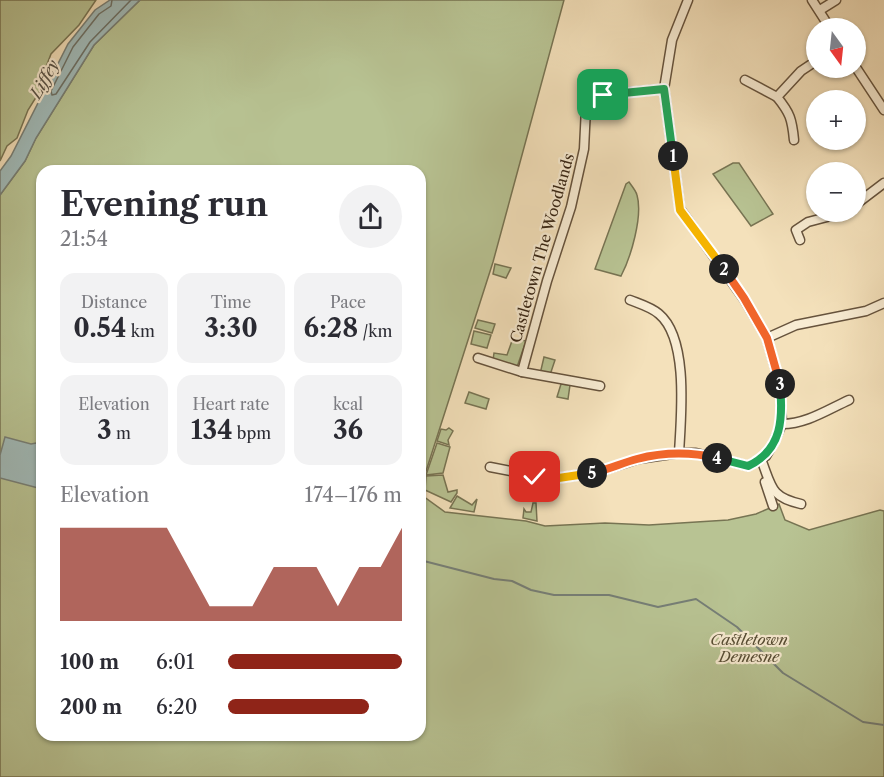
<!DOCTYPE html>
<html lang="en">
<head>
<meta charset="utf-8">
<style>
  body { margin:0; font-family:"Libre Caslon Text",serif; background:#f2f2f3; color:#2b2b33; height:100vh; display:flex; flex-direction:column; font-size:22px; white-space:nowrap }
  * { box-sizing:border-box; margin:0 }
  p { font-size:20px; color:#7c7c81 }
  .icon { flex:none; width:33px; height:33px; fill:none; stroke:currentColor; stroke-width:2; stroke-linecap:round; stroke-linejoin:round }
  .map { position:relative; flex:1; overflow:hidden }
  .panel { position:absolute; left:36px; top:165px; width:390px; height:576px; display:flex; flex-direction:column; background:#fff; border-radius:18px; box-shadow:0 2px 4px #0004 }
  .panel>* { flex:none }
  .needle { width:39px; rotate:165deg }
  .controls { position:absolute; left:806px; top:18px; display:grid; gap:12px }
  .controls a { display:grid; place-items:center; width:60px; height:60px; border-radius:50%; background:#fff; box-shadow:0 2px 4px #0004; font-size:30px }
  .pin { position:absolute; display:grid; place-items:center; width:51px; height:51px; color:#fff; margin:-26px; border-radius:12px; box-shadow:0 3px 9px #0006 }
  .km { position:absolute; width:30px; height:30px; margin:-15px; border-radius:50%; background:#222; color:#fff; font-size:16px; line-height:30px; text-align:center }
  .round { display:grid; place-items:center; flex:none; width:63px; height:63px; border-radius:32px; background:#f2f2f3 }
  .headline { display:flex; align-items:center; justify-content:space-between; height:102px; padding:0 24px }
  h1 { font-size:33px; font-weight:700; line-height:45px }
  .metrics { display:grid; grid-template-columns:repeat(3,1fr); gap:9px; height:102px; padding:6px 24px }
  .metrics div { display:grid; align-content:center; border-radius:15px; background:#f2f2f3; text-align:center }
  .metrics b { font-size:26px; font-weight:700 }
  .metrics small { font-size:16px; font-weight:400 }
  .metrics p { font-size:16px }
  .chart { height:168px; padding:12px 24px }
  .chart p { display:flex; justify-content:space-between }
  .chart svg { width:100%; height:108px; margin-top:6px; fill:#8f2418; opacity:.7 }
  ul { padding:0 24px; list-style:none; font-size:20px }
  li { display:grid; grid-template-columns:96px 72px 1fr; align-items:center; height:45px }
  li i { height:15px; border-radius:8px; background:#8f2418 }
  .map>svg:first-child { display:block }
  .green { fill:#b8c393; stroke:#777453; stroke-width:1.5 }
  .water { fill:#a0bbba; stroke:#767f77; stroke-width:1.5 }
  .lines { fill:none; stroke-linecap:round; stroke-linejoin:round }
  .shore { stroke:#6b7066; stroke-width:1.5 }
  .stream { stroke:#767f77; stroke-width:2 }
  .minor-casing { stroke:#66533d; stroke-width:11 }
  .minor { stroke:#f8ecd3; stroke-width:8 }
  .split-1-casing { stroke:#fff; stroke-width:12 }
  .split-2-casing { stroke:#fff; stroke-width:12 }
  .split-3-casing { stroke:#fff; stroke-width:12 }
  .split-4-casing { stroke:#fff; stroke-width:12 }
  .split-5-casing { stroke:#fff; stroke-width:12 }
  .split-6-casing { stroke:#fff; stroke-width:12 }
  .split-1 { stroke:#22a559; stroke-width:8 }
  .split-2 { stroke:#f5b400; stroke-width:8 }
  .split-3 { stroke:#f0652b; stroke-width:8 }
  .split-4 { stroke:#22a559; stroke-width:8 }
  .split-5 { stroke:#f0652b; stroke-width:8 }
  .split-6 { stroke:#f5b400; stroke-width:8 }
  .labels { text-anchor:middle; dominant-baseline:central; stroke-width:4.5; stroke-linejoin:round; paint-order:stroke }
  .street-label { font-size:15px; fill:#362413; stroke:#f8ecd3 }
  .park-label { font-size:15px; font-style:italic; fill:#564c33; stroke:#f8ecd3 }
  .water-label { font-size:16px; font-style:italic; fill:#565145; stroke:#f8ecd3 }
</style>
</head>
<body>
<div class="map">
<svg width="884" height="777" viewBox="0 0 884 777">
  <rect width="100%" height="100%" fill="#f4e1bb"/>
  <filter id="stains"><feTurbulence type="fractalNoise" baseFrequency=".00333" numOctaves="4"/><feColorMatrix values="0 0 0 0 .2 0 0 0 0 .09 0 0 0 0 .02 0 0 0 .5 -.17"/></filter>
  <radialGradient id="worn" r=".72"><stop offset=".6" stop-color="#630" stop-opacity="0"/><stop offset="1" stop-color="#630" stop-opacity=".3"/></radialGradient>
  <!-- green -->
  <g class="green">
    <polygon points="0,0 96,0 79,25 51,54 46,67 45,83 28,110 17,138 7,146 0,161"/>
    <polygon points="140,0 564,0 493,262 420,490 420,171 42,171 42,735 420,735 420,494 445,512 526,521 545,526 605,523 649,525 728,520 756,514 779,504 785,520 809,530 880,510 884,511 884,777 0,777 0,195 25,161 36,138 94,45"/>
    <polygon points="733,163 739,163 773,214 751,226 713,174"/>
    <path d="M629 182C632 186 636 191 637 195 643 216 631 257 621 276L595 269 626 184Z"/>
    <polygon points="495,264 511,268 506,278 493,274"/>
    <polygon points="478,320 495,324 492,333 475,328"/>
    <polygon points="474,331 491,335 487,348 471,344"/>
    <polygon points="513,338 526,341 517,367 493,360 494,353 507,355"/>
    <polygon points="544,357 555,360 550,375 540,374"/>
    <polygon points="561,384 570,385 568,399 557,397"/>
    <polygon points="469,392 489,399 486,409 465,403"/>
    <polygon points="449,428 453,431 448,440 449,445 437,441 441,429 446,430"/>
    <polygon points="437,443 450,447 443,473 426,475"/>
    <polygon points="443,475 448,492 457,490 457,493 451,502 425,490 426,476"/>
    <polygon points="457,496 472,505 477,499 474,512 450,508"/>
    <polygon points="533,503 536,503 537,521 523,518 524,509 526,512 531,512"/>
  </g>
  <!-- water -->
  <g class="water">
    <polygon points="110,0 140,0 94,45 36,138 25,161 0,195 0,171 11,156 68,44 95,10"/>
    <polygon points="5,437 31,444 42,442 42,489 0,478 0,455"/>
  </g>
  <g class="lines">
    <!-- shore -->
    <polyline class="shore" points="112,0 111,6 99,14 73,47 51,91 52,95 56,94 90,42 131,0"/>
    <!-- stream -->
    <polyline class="stream" points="420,560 494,579 512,581 531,590 554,595 609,595 658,607 696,599 737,627 783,673 863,722 884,725"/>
    <!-- minor casing -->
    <g class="minor-casing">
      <g id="minor">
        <polyline points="812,0 830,28"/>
        <polyline points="820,10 836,0"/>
        <polyline points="855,66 884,110"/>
        <polyline points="745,80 777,97"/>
        <path d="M794 140C792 119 790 113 777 97L801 71 816 61"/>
        <polyline points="855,205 884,183"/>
        <polyline points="800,240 796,230 808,222 846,212"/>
        <path d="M630 300C640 304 651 307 659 314 689 339 681 417 679 453"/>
        <polyline points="767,338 796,325 866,311 884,303"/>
        <polyline points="478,358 522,372"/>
        <polyline points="600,386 522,372 547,281 571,207 584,149 586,108 590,99 599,95 664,89"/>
        <path d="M782 424C806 424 827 410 849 400"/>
        <path d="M761 459C772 487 770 497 801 504"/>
        <polyline points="490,467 552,479 598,472 638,459 679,453 696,453 748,466 766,456 773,444 782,424 780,385 767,338 744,299 680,209 664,89 672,40 688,0"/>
        <polyline points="765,482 773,506"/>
      </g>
    </g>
    <!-- minor -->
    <use href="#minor" class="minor"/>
  </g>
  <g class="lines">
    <!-- split-1 casing -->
    <g class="split-1-casing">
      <polyline id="split-1" points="603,95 664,89 673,156"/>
    </g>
    <!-- split-2 casing -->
    <g class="split-2-casing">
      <polyline id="split-2" points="673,156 680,210 724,269"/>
    </g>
    <!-- split-3 casing -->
    <g class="split-3-casing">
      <polyline id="split-3" points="724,269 744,298 767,338 780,384"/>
    </g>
    <!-- split-4 casing -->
    <g class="split-4-casing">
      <path id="split-4" d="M717 458 748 466C783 450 783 417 780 384"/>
    </g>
    <!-- split-5 casing -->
    <g class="split-5-casing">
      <path id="split-5" d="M592 473C607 470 622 463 637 459 664 452 691 452 717 458"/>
    </g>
    <!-- split-6 casing -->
    <g class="split-6-casing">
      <polyline id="split-6" points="535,477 552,479 592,473"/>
    </g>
    <!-- split-1 -->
    <use href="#split-1" class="split-1"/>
    <!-- split-2 -->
    <use href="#split-2" class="split-2"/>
    <!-- split-3 -->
    <use href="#split-3" class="split-3"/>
    <!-- split-4 -->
    <use href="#split-4" class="split-4"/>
    <!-- split-5 -->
    <use href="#split-5" class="split-5"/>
    <!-- split-6 -->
    <use href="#split-6" class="split-6"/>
  </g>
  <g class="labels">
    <!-- street labels -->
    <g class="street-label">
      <text transform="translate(542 248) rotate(-74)">Castletown The Woodlands</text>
    </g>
    <!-- park labels -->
    <g class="park-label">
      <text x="749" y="639">Castletown<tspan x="749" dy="17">Demesne</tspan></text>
    </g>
    <!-- water labels -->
    <g class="water-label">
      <text transform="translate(44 79) rotate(-61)">Liffey</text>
    </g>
  </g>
  <rect width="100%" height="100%" filter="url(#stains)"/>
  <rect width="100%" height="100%" fill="url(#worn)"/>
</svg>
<div class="controls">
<a><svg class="needle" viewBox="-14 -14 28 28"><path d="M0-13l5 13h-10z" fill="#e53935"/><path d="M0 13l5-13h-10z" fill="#7c7c81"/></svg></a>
<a>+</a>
<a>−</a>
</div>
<div class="pin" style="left:603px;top:95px;background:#1e9e55"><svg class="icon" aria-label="arrive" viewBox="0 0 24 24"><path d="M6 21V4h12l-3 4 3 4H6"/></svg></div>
<div class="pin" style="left:535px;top:477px;background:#d93025"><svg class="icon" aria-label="check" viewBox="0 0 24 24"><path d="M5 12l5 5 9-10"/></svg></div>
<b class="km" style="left:673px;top:156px">1</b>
<b class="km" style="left:724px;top:269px">2</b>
<b class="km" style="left:780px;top:384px">3</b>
<b class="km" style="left:717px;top:458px">4</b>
<b class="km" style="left:592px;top:473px">5</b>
<section class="panel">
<div class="headline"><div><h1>Evening run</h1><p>21:54</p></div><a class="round"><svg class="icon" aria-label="share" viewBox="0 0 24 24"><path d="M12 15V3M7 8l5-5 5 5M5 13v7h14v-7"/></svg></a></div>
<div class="metrics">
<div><p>Distance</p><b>0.54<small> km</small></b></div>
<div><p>Time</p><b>3:30</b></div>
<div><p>Pace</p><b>6:28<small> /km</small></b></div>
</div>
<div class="metrics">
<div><p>Elevation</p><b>3<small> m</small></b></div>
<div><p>Heart rate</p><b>134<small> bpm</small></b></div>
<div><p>kcal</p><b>36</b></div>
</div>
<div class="chart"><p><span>Elevation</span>174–176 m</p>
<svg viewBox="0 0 160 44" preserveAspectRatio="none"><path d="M0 44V6L10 6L20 6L30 6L40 6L50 6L60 22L70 38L80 38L90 38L100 22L110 22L120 22L130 38L140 22L150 22L160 6V44z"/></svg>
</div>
<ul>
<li><b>100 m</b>6:01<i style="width:100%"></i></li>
<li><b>200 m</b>6:20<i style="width:81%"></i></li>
</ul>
</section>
</div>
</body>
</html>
